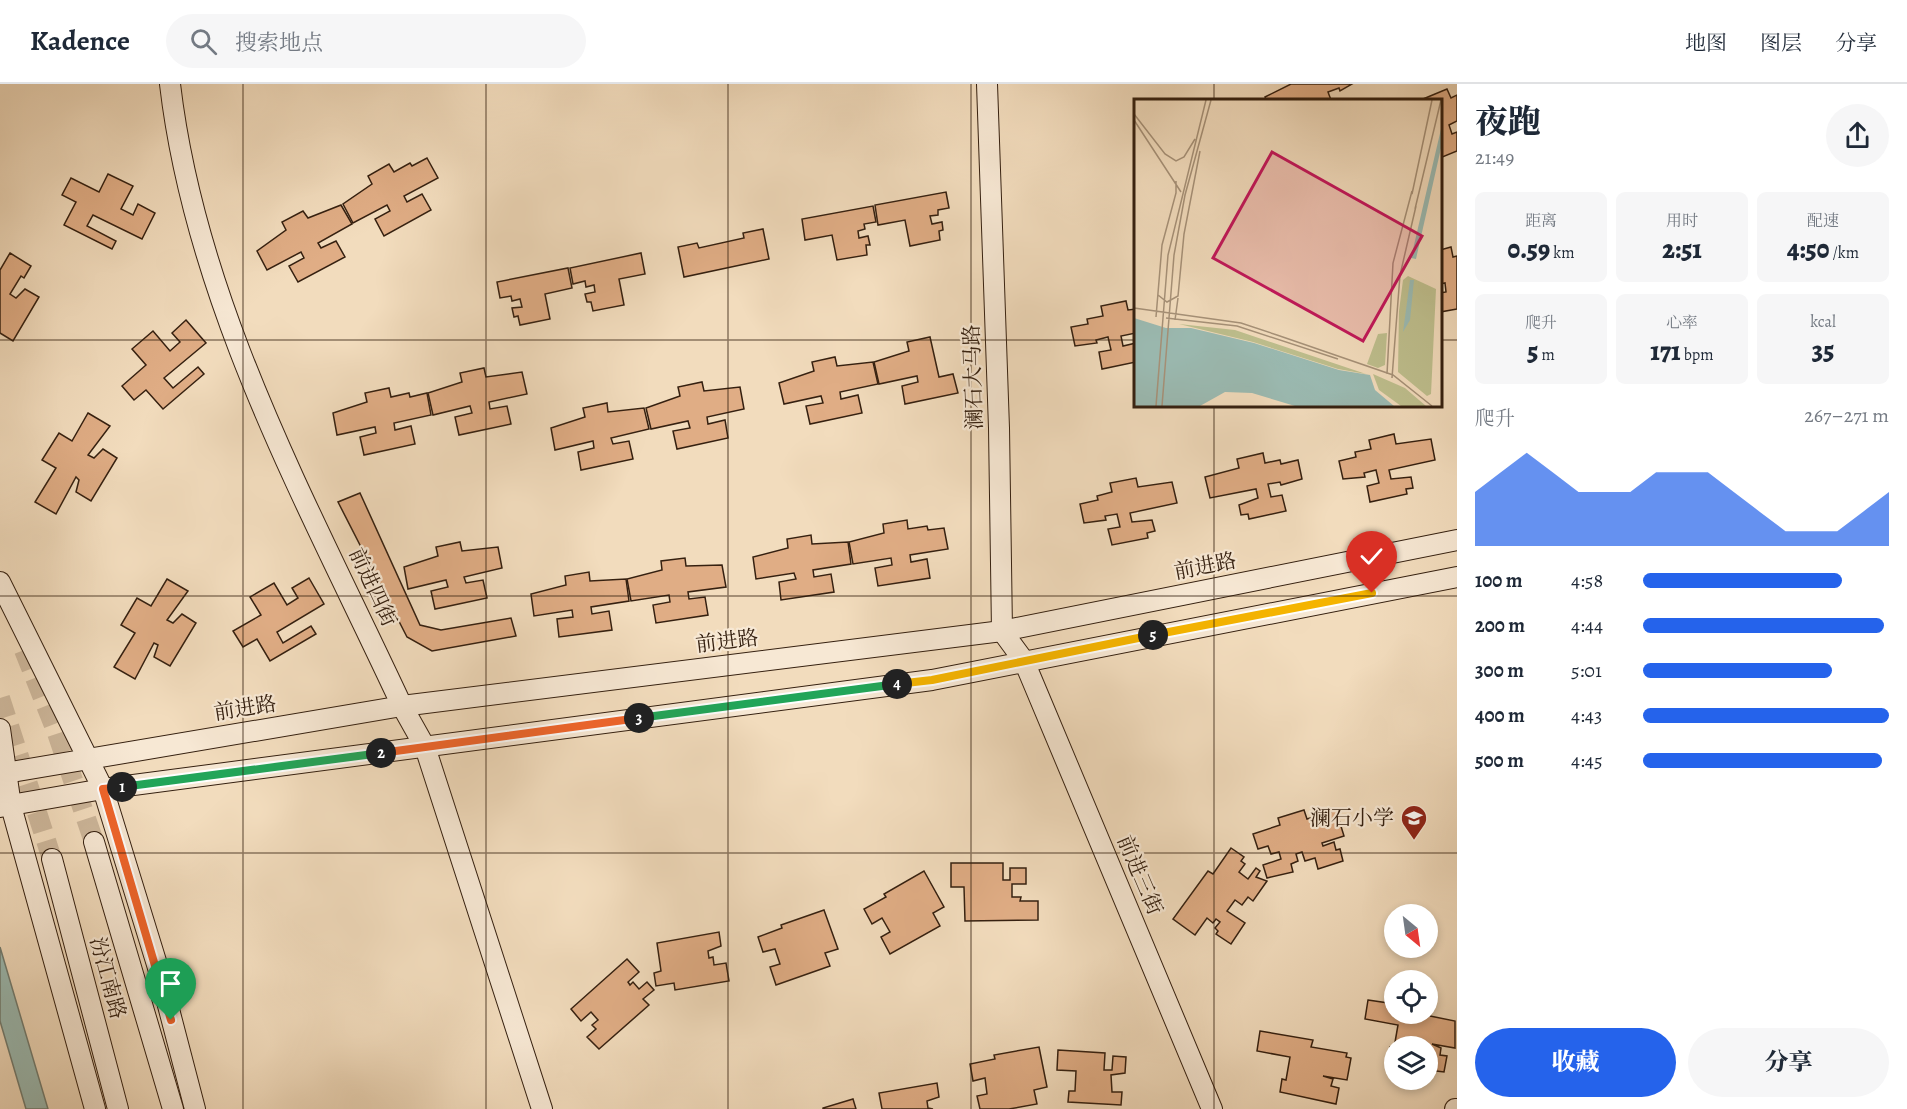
<!DOCTYPE html>
<html lang="zh">
<head>
<meta charset="utf-8">
<style>
  body { margin:0; font-family:Alegreya,"Noto Serif SC",serif; background:#f6f6f7; color:#1f2937; height:100vh; display:flex; flex-direction:column; font-size:22px; white-space:nowrap }
  * { box-sizing:border-box; margin:0 }
  p { font-size:20px; color:#747a83 }
  .icon { flex:none; width:33px; height:33px; fill:none; stroke:currentColor; stroke-width:2; stroke-linecap:round; stroke-linejoin:round }
  .map { position:relative; flex:1; overflow:hidden }
  .side { display:flex; flex-direction:column; background:#fff; width:450px }
  .side>* { flex:none }
  .needle { width:39px; rotate:151deg }
  .fabs { position:absolute; left:1384px; top:820px; display:grid; gap:12px }
  .fabs a { display:grid; place-items:center; width:54px; height:54px; border-radius:50%; background:#fff; box-shadow:0 3px 9px #0003; font-size:30px }
  .pin { position:absolute; display:grid; place-items:center; width:51px; height:51px; color:#fff; margin:-62px -26px; border-radius:50% 50% 50% 0; rotate:-45deg; box-shadow:0 0 6px #0007 }
  .pin .icon { rotate:45deg }
  .km { position:absolute; width:30px; height:30px; margin:-15px; border-radius:50%; background:#222; color:#fff; font-size:16px; line-height:30px; text-align:center }
  .round { display:grid; place-items:center; flex:none; width:63px; height:63px; border-radius:32px; background:#f6f6f7 }
  .head { display:flex; align-items:center; justify-content:space-between; height:102px; padding:0 18px }
  h1 { font-size:33px; font-weight:800; line-height:45px }
  .metrics { display:grid; grid-template-columns:repeat(3,1fr); gap:9px; height:102px; padding:6px 18px }
  .metrics div { display:grid; align-content:center; border-radius:9px; background:#f6f6f7; text-align:center }
  .metrics b { font-size:26px; font-weight:800 }
  .metrics small { font-size:16px; font-weight:400 }
  .metrics p { font-size:16px }
  .chart { height:168px; padding:12px 18px }
  .chart p { display:flex; justify-content:space-between }
  .chart svg { width:100%; height:108px; margin-top:6px; fill:#2563eb; opacity:.7 }
  .cta { display:flex; gap:12px; margin-top:auto; padding:12px 18px }
  .cta a { flex:1; height:69px; border-radius:36px; background:#2563eb; color:#fff; font-size:24px; font-weight:800; line-height:69px; text-align:center }
  .cta a+a { background:#f6f6f7; color:#1f2937 }
  ul { padding:0 18px; list-style:none; font-size:20px }
  li { display:grid; grid-template-columns:96px 72px 1fr; align-items:center; height:45px }
  li i { height:15px; border-radius:8px; background:#2563eb }
  header { display:flex; align-items:center; gap:36px; box-sizing:border-box; height:84px; padding:0 30px; background:#fff; border-bottom:2px solid #e0e1e3 }
  header strong { font-size:28px }
  nav { display:flex; gap:33px; margin-inline-start:auto; font-size:21px }
  .search { width:420px; height:54px; background:#f6f6f7; display:flex; align-items:center; gap:15px; box-sizing:border-box; padding:0 21px; border-radius:33px; color:#747a83; font-size:22px }
  main { display:flex; flex:1; min-height:0 }
  .map>svg:first-child { display:block }
  .water { fill:#9bbbb3; stroke:#727d72; stroke-width:1.5 }
  .building { fill:#e0ad85; stroke:#352010; stroke-width:1.5 }
  .lines { fill:none; stroke-linecap:round; stroke-linejoin:round }
  .secondary-tunnel { stroke:#ccb69a; stroke-width:20; stroke-dasharray:20 10; stroke-linecap:butt }
  .secondary-casing { stroke:#352010; stroke-width:22 }
  .secondary { stroke:#f7e8d4; stroke-width:20 }
  .split-1-casing { stroke:#fff; stroke-width:12 }
  .split-2-casing { stroke:#fff; stroke-width:12 }
  .split-3-casing { stroke:#fff; stroke-width:12 }
  .split-4-casing { stroke:#fff; stroke-width:12 }
  .split-5-casing { stroke:#fff; stroke-width:12 }
  .split-6-casing { stroke:#fff; stroke-width:12 }
  .split-1 { stroke:#f0652b; stroke-width:8 }
  .split-2 { stroke:#22a559; stroke-width:8 }
  .split-3 { stroke:#f0652b; stroke-width:8 }
  .split-4 { stroke:#22a559; stroke-width:8 }
  .split-5 { stroke:#f5b400; stroke-width:8 }
  .split-6 { stroke:#f5b400; stroke-width:8 }
  .grid { fill:none; stroke:#352010; stroke-width:1.5; stroke-opacity:0.55 }
  .labels { text-anchor:middle; dominant-baseline:central; stroke-width:4.5; stroke-linejoin:round; paint-order:stroke }
  .street-label { font-size:21px; fill:#352010; stroke:#f7e8d4 }
  .poi-label { font-size:21px; fill:#352010; stroke:#f7e8d4; text-anchor:end }
  .inset-river { fill:none; stroke:#9bbbb3; stroke-width:3 }
  .inset-road { fill:none; stroke:#a69178; stroke-width:1.5 }
  .view { fill:#c2185b; fill-opacity:0.15; stroke:#c2185b; stroke-width:3 }
  .inset-edge { fill:none; stroke:#352010; stroke-width:3 }
</style>
</head>
<body>
<header>
<strong>Kadence</strong>
<div class="search"><svg class="icon" aria-label="search" viewBox="0 0 24 24"><circle cx="10" cy="10" r="6"/><path d="M15 15l6 6"/></svg>搜索地点</div>
<nav><a>地图</a><a>图层</a><a>分享</a></nav>
</header>
<main>
<div class="map">
<svg width="1457" height="1025" viewBox="0 0 1457 1025">
  <rect width="100%" height="100%" fill="#f2dcbd"/>
  <filter id="stains"><feTurbulence type="fractalNoise" baseFrequency=".00333" numOctaves="4"/><feColorMatrix values="0 0 0 0 .2 0 0 0 0 .09 0 0 0 0 .02 0 0 0 .5 -.17"/></filter>
  <radialGradient id="worn" r=".72"><stop offset=".6" stop-color="#630" stop-opacity="0"/><stop offset="1" stop-color="#630" stop-opacity=".3"/></radialGradient>
  <!-- water -->
  <polygon class="water" points="0,863 48,1025 26,1025 0,937"/>
  <!-- building -->
  <g class="building">
    <polygon points="1291,0 1352,0 1340,7 1339,4 1328,8 1331,16 1266,16 1265,13"/>
    <polygon points="1447,5 1451,14 1457,11 1457,37 1449,41 1452,50 1457,48 1457,67 1440,74 1440,16 1423,15"/>
    <polygon points="427,74 438,94 404,112 407,118 422,110 431,126 384,152 375,135 390,127 387,121 353,139 343,120 372,100 368,92 389,80 394,88 410,79 412,82"/>
    <polygon points="108,90 133,102 121,125 133,131 138,120 155,129 142,155 93,131 87,142 116,157 112,165 64,141 76,118 62,111 71,94 99,108"/>
    <polygon points="946,108 949,124 938,126 938,131 930,132 932,140 942,138 943,146 939,147 940,156 910,162 905,136 878,141 875,121"/>
    <polygon points="341,121 352,140 318,159 321,164 336,157 345,173 298,198 289,182 304,174 301,168 267,186 257,167 286,146 282,138 303,127 308,134"/>
    <polygon points="873,122 876,138 864,140 865,145 858,147 859,154 868,152 870,161 866,161 867,171 837,176 832,151 805,156 802,135"/>
    <polygon points="763,145 769,175 684,193 678,163 697,159 699,164 744,154 743,149"/>
    <polygon points="1451,163 1453,173 1457,172 1457,225 1440,228 1440,209 1446,208 1445,199 1440,200 1440,166"/>
    <polygon points="10,169 31,182 24,194 21,192 10,210 16,214 25,205 39,213 13,257 0,249 0,186"/>
    <polygon points="641,169 645,190 619,195 624,221 593,227 591,218 587,218 585,210 595,208 594,201 586,203 585,197 573,200 570,184"/>
    <polygon points="568,184 572,204 545,210 550,235 520,241 518,232 514,233 512,224 522,223 520,215 512,217 511,212 500,214 497,198"/>
    <polygon points="1126,217 1128,226 1136,225 1136,249 1121,252 1123,262 1136,259 1136,278 1102,285 1099,268 1111,266 1108,253 1096,256 1097,259 1075,262 1071,243 1088,240 1087,235 1103,232 1101,222"/>
    <polygon points="186,236 206,259 164,294 173,304 198,283 204,290 163,325 146,306 134,316 122,302 146,281 132,265 153,247 170,267 180,258 172,249"/>
    <polygon points="930,253 939,293 953,290 958,309 905,320 902,302 918,298 917,292 879,300 874,278 909,267 907,258"/>
    <polygon points="835,273 837,282 873,278 878,300 840,308 841,315 858,311 862,329 810,340 806,322 823,319 821,312 784,320 779,299 814,287 812,278"/>
    <polygon points="484,284 486,293 522,288 527,310 489,318 490,325 507,322 511,340 459,351 455,333 472,329 470,322 433,331 428,309 462,298 460,289"/>
    <polygon points="702,298 704,307 740,303 744,325 707,333 708,340 725,336 728,354 677,365 673,347 690,344 688,337 651,345 646,324 680,312 678,303"/>
    <polygon points="389,304 391,313 409,309 410,313 427,309 431,331 394,339 395,346 411,342 415,360 364,371 360,353 376,349 375,343 337,351 333,329 367,318 365,309"/>
    <polygon points="607,319 608,328 644,324 649,345 611,354 613,360 629,357 633,375 581,386 578,368 594,364 593,357 555,366 551,344 585,333 583,324"/>
    <polygon points="88,329 110,342 88,371 94,374 103,365 117,374 91,417 76,408 79,396 76,393 56,430 35,418 56,384 42,376 59,349 72,357"/>
    <polygon points="1394,350 1396,360 1431,355 1435,376 1389,386 1391,395 1411,393 1413,404 1406,405 1407,410 1370,418 1367,402 1379,399 1376,386 1364,389 1365,393 1343,395 1339,377 1356,373 1355,368 1371,365 1369,356"/>
    <polygon points="1263,369 1265,379 1280,376 1281,380 1298,376 1302,395 1281,401 1280,398 1268,400 1271,413 1282,411 1286,427 1249,435 1248,430 1241,431 1239,421 1258,414 1256,405 1210,414 1205,393 1239,384 1237,375"/>
    <polygon points="1136,394 1138,403 1172,398 1177,419 1130,429 1132,438 1152,436 1155,447 1147,449 1148,454 1112,461 1108,445 1120,443 1117,430 1105,432 1106,436 1084,439 1080,420 1098,416 1097,412 1112,408 1110,399"/>
    <polygon points="360,409 420,541 441,546 511,534 516,552 432,567 407,553 338,418"/>
    <polygon points="907,436 908,445 927,442 928,446 944,444 948,465 910,471 911,478 927,475 930,494 878,502 875,484 892,481 891,474 853,480 849,458 884,449 883,440"/>
    <polygon points="811,451 812,460 848,458 851,480 813,486 814,493 831,490 834,508 781,516 779,498 796,495 794,489 756,495 753,473 788,464 787,455"/>
    <polygon points="460,458 462,467 498,463 502,484 464,493 466,499 483,496 487,514 435,525 431,507 448,503 446,496 408,505 404,483 438,472 436,463"/>
    <polygon points="685,474 686,482 722,481 726,503 688,508 689,515 705,513 708,531 656,539 653,521 670,518 669,511 631,517 627,495 662,486 661,477"/>
    <polygon points="589,488 590,497 626,495 629,517 591,523 592,530 609,527 612,546 559,553 557,535 573,533 572,526 534,532 531,510 566,501 565,492"/>
    <polygon points="309,494 324,520 277,548 283,559 311,542 316,550 270,577 257,555 243,563 233,547 261,531 250,513 274,499 287,521 298,514 292,504"/>
    <polygon points="167,495 188,507 167,536 173,539 182,530 196,539 170,582 154,573 158,561 154,559 135,595 114,583 135,549 121,541 137,514 151,522"/>
    <polygon points="1304,726 1307,735 1336,726 1344,752 1322,759 1323,762 1334,758 1336,766 1340,765 1343,777 1318,785 1315,774 1305,777 1302,768 1296,770 1298,777 1291,780 1293,788 1267,794 1263,781 1281,775 1279,768 1271,770 1268,762 1258,765 1253,750 1280,741 1278,734"/>
    <polygon points="1231,764 1244,773 1241,777 1245,780 1239,788 1248,795 1256,784 1260,787 1256,793 1267,797 1253,817 1248,813 1242,821 1235,816 1227,827 1245,839 1231,860 1216,850 1218,847 1215,844 1220,838 1216,835 1213,839 1207,834 1195,851 1173,835 1208,787 1213,790"/>
    <polygon points="951,779 1003,779 1003,796 1010,796 1010,784 1026,784 1026,800 1012,800 1012,813 1021,813 1020,817 1038,817 1038,836 965,837 964,803 951,803"/>
    <polygon points="924,787 944,823 933,829 940,842 890,870 881,853 890,848 882,834 872,840 864,825 886,813 884,810"/>
    <polygon points="824,826 838,865 825,869 830,882 776,901 770,883 780,880 775,865 763,868 758,853 782,844 781,841"/>
    <polygon points="719,848 721,862 708,867 709,874 713,873 714,881 726,879 729,897 675,906 674,899 656,902 654,889 661,887 657,859"/>
    <polygon points="627,875 639,888 628,898 630,901 633,898 639,905 647,898 654,906 643,915 649,921 599,965 587,953 596,945 592,941 598,936 591,928 581,937 571,925"/>
    <polygon points="1368,916 1395,920 1395,930 1420,930 1455,937 1455,964 1432,960 1441,964 1440,971 1447,972 1444,988 1428,986 1428,963 1395,963 1395,978 1388,977 1390,963 1394,964 1398,941 1365,935"/>
    <polygon points="1260,947 1313,956 1311,963 1347,969 1346,973 1351,974 1347,996 1323,992 1333,995 1331,1002 1339,1004 1336,1020 1280,1008 1282,995 1286,996 1290,973 1257,967"/>
    <polygon points="1039,963 1047,1003 1034,1006 1037,1020 1009,1025 980,1025 977,1012 987,1010 985,994 973,997 970,980 995,975 994,971"/>
    <polygon points="1058,966 1105,969 1104,986 1112,986 1113,972 1126,973 1125,989 1111,991 1112,1008 1122,1008 1121,1021 1068,1018 1069,1007 1075,1007 1076,987 1057,986"/>
    <polygon points="937,999 939,1013 927,1017 928,1024 933,1025 882,1025 879,1009"/>
    <polygon points="853,1015 856,1025 823,1025 823,1024"/>
  </g>
  <g class="lines">
    <!-- secondary-tunnel -->
    <g class="secondary-tunnel">
      <polyline points="24,566 57,649 94,758"/>
      <polyline points="0,614 52,775"/>
    </g>
    <!-- secondary casing -->
    <g class="secondary-casing">
      <g id="secondary">
        <path d="M170 0C196 222 309 422 402 622L425 663 542 1025"/>
        <polyline points="987,0 999,344 1002,547 1024,577 1212,1025"/>
        <polyline points="0,498 103,705 159,887 195,1025"/>
        <polyline points="0,645 11,722 95,1025"/>
        <polyline points="0,690 402,622 1002,547 1457,456"/>
        <polyline points="0,723 103,705 932,596 1457,493"/>
        <polyline points="94,758 173,1025"/>
        <polyline points="52,775 118,1025"/>
        <polyline points="1455,1025 1457,1025"/>
      </g>
    </g>
    <!-- secondary -->
    <use href="#secondary" class="secondary"/>
  </g>
  <g class="lines">
    <!-- split-1 casing -->
    <g class="split-1-casing">
      <polyline id="split-1" points="122,703 103,705 171,936"/>
    </g>
    <!-- split-2 casing -->
    <g class="split-2-casing">
      <polyline id="split-2" points="122,703 381,669"/>
    </g>
    <!-- split-3 casing -->
    <g class="split-3-casing">
      <polyline id="split-3" points="381,669 639,634"/>
    </g>
    <!-- split-4 casing -->
    <g class="split-4-casing">
      <polyline id="split-4" points="639,634 897,600"/>
    </g>
    <!-- split-5 casing -->
    <g class="split-5-casing">
      <polyline id="split-5" points="897,600 932,596 1153,551"/>
    </g>
    <!-- split-6 casing -->
    <g class="split-6-casing">
      <polyline id="split-6" points="1153,551 1372,509"/>
    </g>
    <!-- split-1 -->
    <use href="#split-1" class="split-1"/>
    <!-- split-2 -->
    <use href="#split-2" class="split-2"/>
    <!-- split-3 -->
    <use href="#split-3" class="split-3"/>
    <!-- split-4 -->
    <use href="#split-4" class="split-4"/>
    <!-- split-5 -->
    <use href="#split-5" class="split-5"/>
    <!-- split-6 -->
    <use href="#split-6" class="split-6"/>
  </g>
  <!-- grid -->
  <path class="grid" d="M243 0V1025M486 0V1025M728 0V1025M971 0V1025M1214 0V16M0 256H1136M1440 256H1457M1214 321V1025M0 512H1457M0 769H1457"/>
  <!-- icons -->
  <defs>
    <g id="school-pin" transform="scale(1.35)"><path d="M0 17L-7.5 6A9.5 9.5 0 1 1 7.5 6Z" fill="#8f2418" stroke="#f7e8d4"/><path d="M0-5L7-2L0 1L-7-2ZM-4 1L0 2.5L4 1V4Q0 6-4 4Z" fill="#fff"/></g>
  </defs>
  <g fill-rule="evenodd">
    <use href="#school-pin" x="1414" y="734"/>
  </g>
  <g class="labels">
    <!-- street labels -->
    <g class="street-label">
      <text transform="translate(973 293) rotate(-92)">澜石大马路</text>
      <text transform="translate(1205 482) rotate(-11)">前进路</text>
      <text transform="translate(373 503) rotate(65)">前进四街</text>
      <text transform="translate(727 557) rotate(-7)">前进路</text>
      <text transform="translate(245 624) rotate(-9)">前进路</text>
      <text transform="translate(1140 791) rotate(67)">前进三街</text>
      <text transform="translate(108 894) rotate(75)">汾江南路</text>
    </g>
    <!-- poi labels -->
    <g class="poi-label">
      <text x="1394" y="734">澜石小学</text>
    </g>
  </g>
  <!-- overview -->
  <g transform="translate(1134 15)">
    <rect width="308" height="308" fill="#f2dcbd"/>
    <path d="M274 177 302 190 297 295 293 297 264 273 265 212 269 181ZM45 225 101 231 232 275 204 270 119 243ZM253 234 251 266 244 269 233 265 244 235ZM239 275 271 289 292 307H267L245 291Z" fill="#bebf8e"/>
    <path d="M307 30V49L282 160 277 159ZM276 181H280L276 221 269 233ZM0 219 32 229H57L120 244 205 271 236 276 241 291 260 307H161L118 294 91 293 66 307H0Z" fill="#9bbbb3"/>
    <path class="inset-river" d="M184 307 118 286 64 288 57 279 53 261 70 251 105 254 179 273 214 307"/>
    <path class="inset-road" d="M0 15 31 55 42 62 50 58 61 40M0 21 47 93M278 95 298 1M281 110 307 1M24 196 33 203 44 197 50 135 66 52M0 209 107 224 143 236 259 276 298 307M22 218 28 146 42 94V82M32 219 103 227 204 260M41 221 44 199M253 275 259 164 278 92M258 279 266 176 282 107M22 307 34 156 72 1M28 307 40 156 51 96 77 1"/>
    <path class="view" d="M138 53 288 137 229 242 79 159Z"/>
    <rect width="308" height="308" class="inset-edge"/>
  </g>
  <rect width="100%" height="100%" filter="url(#stains)"/>
  <rect width="100%" height="100%" fill="url(#worn)"/>
</svg>
<div class="fabs">
<a><svg class="needle" viewBox="-14 -14 28 28"><path d="M0-13l5 13h-10z" fill="#e53935"/><path d="M0 13l5-13h-10z" fill="#747a83"/></svg></a>
<a><svg class="icon" aria-label="locate" viewBox="0 0 24 24"><circle cx="12" cy="12" r="6"/><path d="M12 2v4M12 18v4M2 12h4M18 12h4"/></svg></a>
<a><svg class="icon" aria-label="layers" viewBox="0 0 24 24"><path d="M12 4l9 5-9 5-9-5zM3 14l9 5 9-5"/></svg></a>
</div>
<div class="pin" style="left:171px;top:936px;background:#1e9e55"><svg class="icon" aria-label="arrive" viewBox="0 0 24 24"><path d="M6 21V4h12l-3 4 3 4H6"/></svg></div>
<div class="pin" style="left:1372px;top:509px;background:#d93025"><svg class="icon" aria-label="check" viewBox="0 0 24 24"><path d="M5 12l5 5 9-10"/></svg></div>
<b class="km" style="left:122px;top:703px">1</b>
<b class="km" style="left:381px;top:669px">2</b>
<b class="km" style="left:639px;top:634px">3</b>
<b class="km" style="left:897px;top:600px">4</b>
<b class="km" style="left:1153px;top:551px">5</b>
</div>
<section class="side">
<div class="head"><div><h1>夜跑</h1><p>21:49</p></div><a class="round"><svg class="icon" aria-label="share" viewBox="0 0 24 24"><path d="M12 15V3M7 8l5-5 5 5M5 13v7h14v-7"/></svg></a></div>
<div class="metrics">
<div><p>距离</p><b>0.59<small> km</small></b></div>
<div><p>用时</p><b>2:51</b></div>
<div><p>配速</p><b>4:50<small> /km</small></b></div>
</div>
<div class="metrics">
<div><p>爬升</p><b>5<small> m</small></b></div>
<div><p>心率</p><b>171<small> bpm</small></b></div>
<div><p>kcal</p><b>35</b></div>
</div>
<div class="chart"><p><span>爬升</span>267–271 m</p>
<svg viewBox="0 0 160 44" preserveAspectRatio="none"><path d="M0 44V22L10 14L20 6L30 14L40 22L50 22L60 22L70 14L80 14L90 14L100 22L110 30L120 38L130 38L140 38L150 30L160 22V44z"/></svg>
</div>
<ul>
<li><b>100 m</b>4:58<i style="width:81%"></i></li>
<li><b>200 m</b>4:44<i style="width:98%"></i></li>
<li><b>300 m</b>5:01<i style="width:77%"></i></li>
<li><b>400 m</b>4:43<i style="width:100%"></i></li>
<li><b>500 m</b>4:45<i style="width:97%"></i></li>
</ul>
<div class="cta"><a>收藏</a><a>分享</a></div>
</section>
</main>
</body>
</html>
